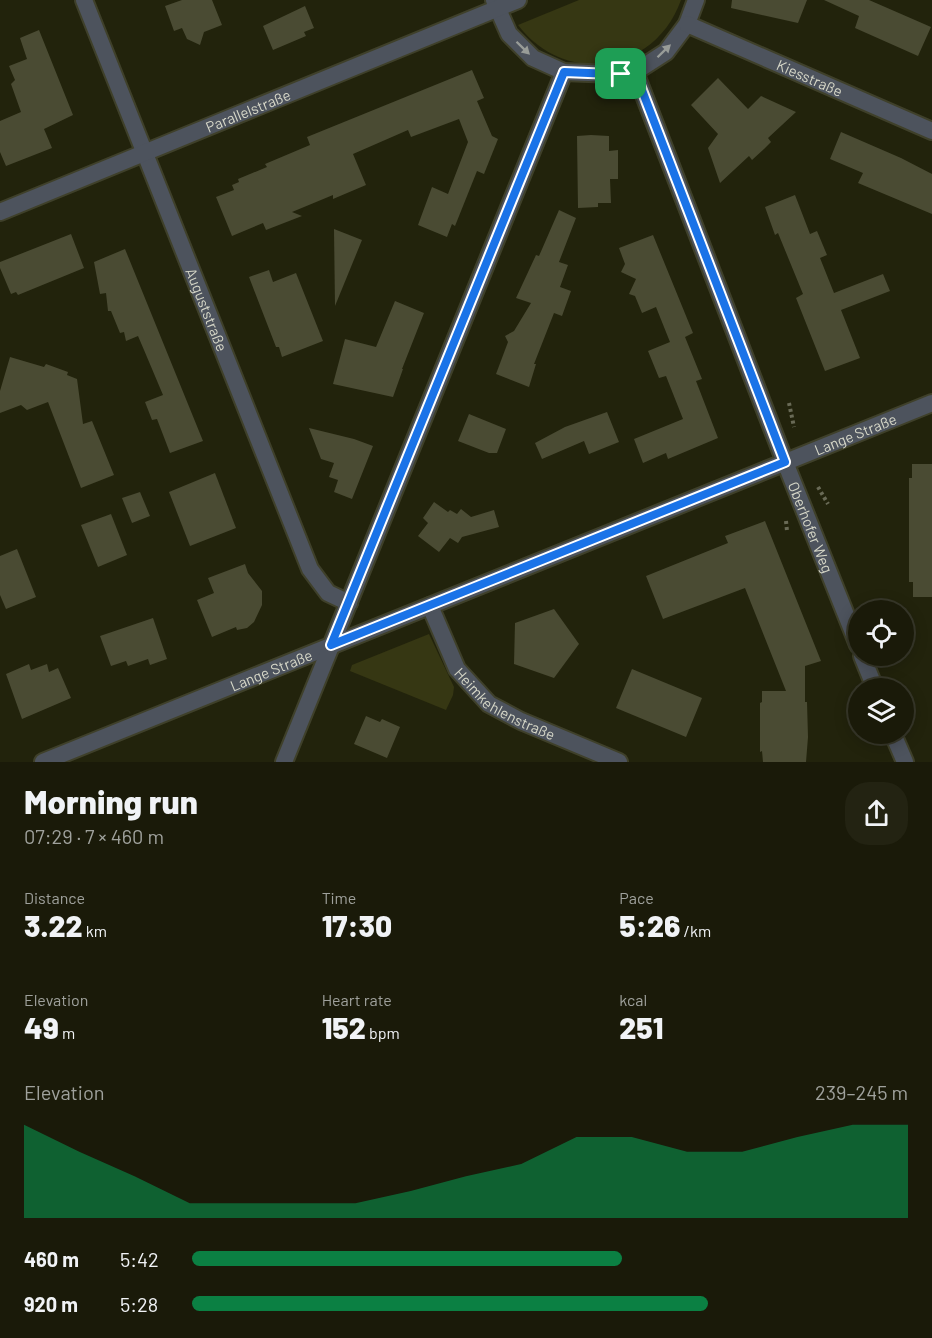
<!DOCTYPE html>
<html lang="en">
<head>
<meta charset="utf-8">
<style>
  body { margin:0; font-family:Barlow,sans-serif; background:#232312; color:#f1f3f6; height:100vh; display:flex; flex-direction:column; font-size:22px; white-space:nowrap }
  * { box-sizing:border-box; margin:0 }
  p { font-size:20px; color:#9fa19c }
  .icon { flex:none; width:33px; height:33px; fill:none; stroke:currentColor; stroke-width:2; stroke-linecap:round; stroke-linejoin:round }
  .map { position:relative; height:762px; overflow:hidden }
  .details { display:flex; flex-direction:column; background:#1a1a09; flex:1 }
  .details>* { flex:none }
  .buttons { position:absolute; left:848px; top:600px; display:grid; gap:12px }
  .buttons a { display:grid; place-items:center; width:66px; height:66px; border-radius:50%; background:#1a1a09; box-shadow:0 3px 15px #0003,0 0 0 2px #38382a; font-size:30px }
  .pin { position:absolute; display:grid; place-items:center; width:51px; height:51px; color:#fff; margin:-26px; border-radius:12px; box-shadow:0 3px 9px #0006 }
  .round { display:grid; place-items:center; flex:none; width:63px; height:63px; border-radius:24px; background:#232312 }
  .overview { display:flex; align-items:center; justify-content:space-between; height:102px; padding:0 24px }
  h1 { font-size:33px; font-weight:800; line-height:45px }
  .figures { display:grid; grid-template-columns:repeat(3,1fr); gap:9px; height:102px; padding:6px 24px }
  .figures div { display:grid; align-content:center }
  .figures b { font-size:30px; font-weight:800 }
  .figures small { font-size:16px; font-weight:400 }
  .figures p { font-size:16px }
  .chart { height:168px; padding:12px 24px }
  .chart p { display:flex; justify-content:space-between }
  .chart svg { width:100%; height:108px; margin-top:6px; fill:#0b8043; opacity:.7 }
  ul { padding:0 24px; list-style:none; font-size:20px }
  li { display:grid; grid-template-columns:96px 72px 1fr; align-items:center; height:45px }
  li i { height:15px; border-radius:8px; background:#0b8043 }
  .map>svg:first-child { display:block }
  .green { fill:#363713 }
  .building { fill:#4a4b33 }
  .lines { fill:none; stroke-linecap:round; stroke-linejoin:round }
  .minor-casing { stroke:#3f402a; stroke-width:20 }
  .path { stroke:#696a56; stroke-width:4; stroke-dasharray:3 3; stroke-linecap:butt }
  .minor { stroke:#4d535d; stroke-width:16 }
  .oneway { fill:#989c98 }
  .route-casing { stroke:#fff; stroke-width:12 }
  .route { stroke:#1a73e8; stroke-width:8 }
  .labels { text-anchor:middle; dominant-baseline:central; stroke-width:5; stroke-linejoin:round; paint-order:stroke }
  .street-label { font-size:15px; fill:#d6d7c8; stroke:#191a04 }
</style>
</head>
<body>
<div class="map">
<svg width="932" height="762" viewBox="0 0 932 762">
  <rect width="100%" height="100%" fill="#22230c"/>
  <!-- green -->
  <g class="green">
    <path d="M579 0H681C655 73 565 87 518 25Z"/>
    <polygon points="429,634 454,687 453,695 446,710 350,671 352,665"/>
  </g>
  <!-- building -->
  <g class="building">
    <polygon points="182,0 212,0 222,25 204,32 200,45 187,39 182,28 174,31 165,6"/>
    <polygon points="732,0 807,0 798,23 731,8"/>
    <polygon points="824,0 869,0 931,27 918,56 855,28 859,16"/>
    <polygon points="305,6 314,28 304,32 306,36 273,50 263,26"/>
    <polygon points="39,30 73,115 44,129 52,148 6,166 0,152 0,121 21,112 11,84 15,80 9,66 27,59 20,38"/>
    <polygon points="472,70 484,98 477,101 492,136 498,139 484,174 477,171 455,226 452,224 447,237 418,225 432,187 448,194 468,142 459,119 411,137 408,130 353,154 366,185 333,199 333,195 292,212 302,216 266,230 263,223 232,236 216,197 234,190 232,185 239,182 238,179 267,167 265,164 310,145 307,137"/>
    <polygon points="718,78 748,109 761,96 796,112 768,138 771,142 764,149 752,160 749,156 720,183 708,148 718,134 691,105"/>
    <polygon points="841,132 901,158 932,174 932,214 858,183 863,173 830,159"/>
    <polygon points="591,135 609,136 609,151 618,150 618,179 610,179 611,203 598,203 598,207 578,208 577,136"/>
    <polygon points="795,195 810,234 817,231 827,255 820,258 834,293 883,274 890,291 841,310 860,358 825,371 796,298 803,294 778,233 775,235 765,207"/>
    <polygon points="559,210 576,218 559,262 568,265 560,287 571,291 562,316 554,313 534,364 536,364 529,387 496,374 508,342 505,336 514,331 531,303 516,298 536,255 539,256"/>
    <polygon points="334,229 362,240 335,306"/>
    <polygon points="71,234 84,268 18,295 16,292 11,294 0,268 0,262"/>
    <polygon points="653,235 693,333 685,337 702,379 696,381 718,438 668,459 666,453 643,463 634,439 683,419 666,376 659,378 648,351 670,342 656,307 642,313 635,296 629,294 636,279 621,272 625,264 619,248"/>
    <polygon points="125,249 203,441 170,453 157,419 152,420 145,402 163,395 144,350 138,336 126,341 124,332 120,333 111,311 108,311 106,293 100,294 94,262"/>
    <polygon points="269,270 273,282 296,273 323,341 282,357 279,347 276,347 249,277"/>
    <polygon points="395,301 424,313 402,369 403,369 393,397 333,384 345,339 376,347"/>
    <polygon points="10,357 44,367 46,364 68,372 67,375 77,379 83,424 92,421 114,475 81,488 48,402 27,410 21,405 0,413 0,391"/>
    <polygon points="607,412 619,442 589,454 584,441 542,459 535,443 565,427"/>
    <polygon points="469,414 506,429 497,453 489,453 458,441"/>
    <polygon points="309,428 354,439 373,446 352,499 334,492 338,480 329,477 334,463 321,459"/>
    <polygon points="912,464 932,464 932,597 913,597 913,582 909,582 909,478 912,478"/>
    <polygon points="215,473 236,528 190,546 169,492"/>
    <polygon points="140,492 150,516 132,523 122,498"/>
    <polygon points="434,502 448,512 450,510 457,514 461,509 471,517 494,510 499,527 462,537 458,543 450,538 439,552 418,536 428,523 423,518"/>
    <polygon points="111,514 127,555 98,567 81,525"/>
    <polygon points="765,521 821,661 805,666 805,702 807,702 808,737 806,762 763,762 762,751 760,752 760,703 762,702 762,691 786,691 745,588 663,619 646,576 728,543 725,536"/>
    <polygon points="17,549 36,597 6,609 0,595 0,556"/>
    <polygon points="245,564 248,573 262,591 262,605 254,622 247,628 237,630 236,627 212,637 197,600 214,593 208,578"/>
    <polygon points="554,609 579,644 554,678 514,664 515,623"/>
    <polygon points="153,618 167,659 150,665 148,659 128,666 126,661 111,666 100,636"/>
    <polygon points="29,664 31,670 47,664 49,672 58,668 71,698 22,719 6,674"/>
    <polygon points="632,669 702,698 686,737 616,708"/>
    <polygon points="366,716 380,722 382,719 400,727 387,758 354,744"/>
  </g>
  <g class="lines">
    <!-- minor casing -->
    <g class="minor-casing">
      <g id="minor">
        <path id="s1" d="M84 0 310 569 328 593 349 603"/>
        <polyline points="494,0 509,34 533,58 564,72 613,74 635,72 666,52 687,24 696,0"/>
        <path id="s2" d="M687 24 932 131"/>
        <path id="s3" d="M635 72 785 462 858 645"/>
        <path id="s4" d="M0 212 518 0"/>
        <path id="s5" d="M430 606 457 669 489 704 521 721 619 762"/>
        <polyline points="862,656 875,688"/>
        <polyline points="893,734 905,762"/>
        <path id="s6" d="M43 762 932 403"/>
        <polyline points="284,762 564,72"/>
      </g>
    </g>
    <!-- path -->
    <g class="path">
      <polyline points="789,403 794,427"/>
      <polyline points="818,487 828,504"/>
      <polyline points="786,521 787,531"/>
    </g>
    <!-- minor -->
    <use href="#minor" class="minor"/>
  </g>
  <!-- one-way arrows -->
  <defs><path id="oneway-solid" d="M-6-.8H1V-3.2L6.5 0L1 3.2V.8H-6Z" transform="scale(1.5)"/></defs>
  <g class="oneway">
    <use href="#oneway-solid" transform="translate(523 48) rotate(44)"/>
    <use href="#oneway-solid" transform="translate(664 51) rotate(-44)"/>
  </g>
  <g class="lines">
    <!-- route casing -->
    <g class="route-casing">
      <polygon id="route" points="564,72 613,74 635,72 785,462 331,645"/>
    </g>
    <!-- route -->
    <use href="#route" class="route"/>
  </g>
  <g class="labels">
    <!-- street labels -->
    <g class="street-label">
      <text stroke="none"><textPath href="#s2" startOffset="134">Kiesstraße</textPath></text>
      <text stroke="none"><textPath href="#s4" startOffset="268">Parallelstraße</textPath></text>
      <text stroke="none"><textPath href="#s1" startOffset="333">Auguststraße</textPath></text>
      <text stroke="none"><textPath href="#s6" startOffset="876">Lange Straße</textPath></text>
      <text stroke="none"><textPath href="#s3" startOffset="488">Oberhofer Weg</textPath></text>
      <text stroke="none"><textPath href="#s6" startOffset="246">Lange Straße</textPath></text>
      <text stroke="none"><textPath href="#s5" startOffset="129">Heimkehlenstraße</textPath></text>
    </g>
  </g>
</svg>
<div class="buttons">
<a><svg class="icon" aria-label="locate" viewBox="0 0 24 24"><circle cx="12" cy="12" r="6"/><path d="M12 2v4M12 18v4M2 12h4M18 12h4"/></svg></a>
<a><svg class="icon" aria-label="layers" viewBox="0 0 24 24"><path d="M12 4l9 5-9 5-9-5zM3 14l9 5 9-5"/></svg></a>
</div>
<div class="pin" style="left:621px;top:74px;background:#1e9e55"><svg class="icon" aria-label="arrive" viewBox="0 0 24 24"><path d="M6 21V4h12l-3 4 3 4H6"/></svg></div>
</div>
<section class="details">
<div class="overview"><div><h1>Morning run</h1><p>07:29 · 7 × 460 m</p></div><a class="round"><svg class="icon" aria-label="share" viewBox="0 0 24 24"><path d="M12 15V3M7 8l5-5 5 5M5 13v7h14v-7"/></svg></a></div>
<div class="figures">
<div><p>Distance</p><b>3.22<small> km</small></b></div>
<div><p>Time</p><b>17:30</b></div>
<div><p>Pace</p><b>5:26<small> /km</small></b></div>
</div>
<div class="figures">
<div><p>Elevation</p><b>49<small> m</small></b></div>
<div><p>Heart rate</p><b>152<small> bpm</small></b></div>
<div><p>kcal</p><b>251</b></div>
</div>
<div class="chart"><p><span>Elevation</span>239–245 m</p>
<svg viewBox="0 0 160 44" preserveAspectRatio="none"><path d="M0 44V6L10 17L20 27L30 38L40 38L50 38L60 38L70 33L80 27L90 22L100 11L110 11L120 17L130 17L140 11L150 6L160 6V44z"/></svg>
</div>
<ul>
<li><b>460 m</b>5:42<i style="width:60%"></i></li>
<li><b>920 m</b>5:28<i style="width:72%"></i></li>
</ul>
</section>
</body>
</html>
